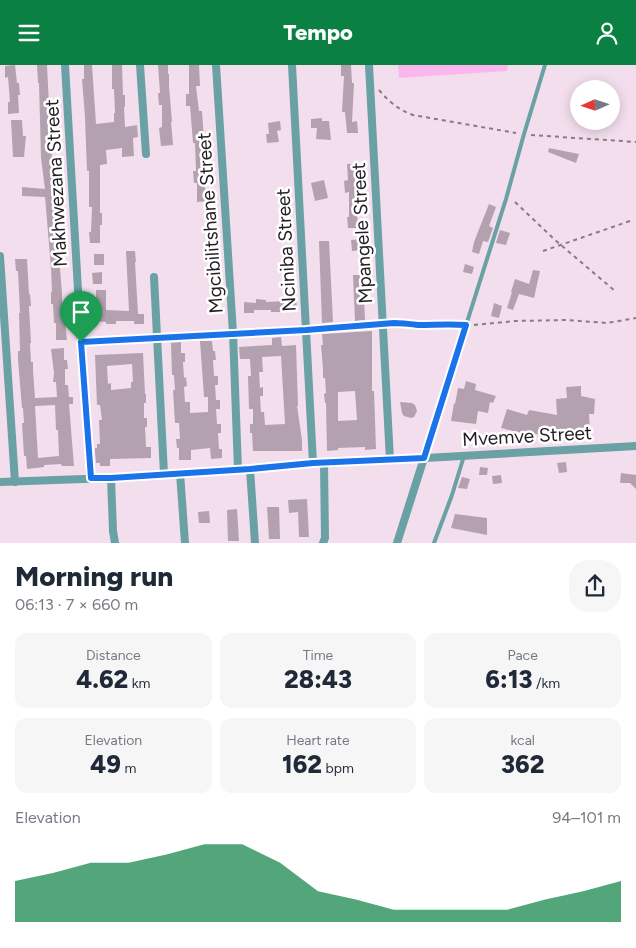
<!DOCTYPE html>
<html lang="en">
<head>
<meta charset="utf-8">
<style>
  body { margin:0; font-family:Figtree,sans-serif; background:#f6f6f7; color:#1f2937; height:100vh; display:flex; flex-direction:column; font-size:19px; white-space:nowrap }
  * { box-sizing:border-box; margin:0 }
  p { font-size:16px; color:#747a83 }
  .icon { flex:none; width:28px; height:28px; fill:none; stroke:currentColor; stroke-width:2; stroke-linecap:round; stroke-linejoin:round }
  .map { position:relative; height:478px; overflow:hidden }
  .drawer { display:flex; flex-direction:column; background:#fff; flex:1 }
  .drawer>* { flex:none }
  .needle { width:32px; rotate:267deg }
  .tools { position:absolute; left:570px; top:15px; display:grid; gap:10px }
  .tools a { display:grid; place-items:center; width:50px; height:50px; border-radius:50%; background:#fff; box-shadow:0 2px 12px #0003; font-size:25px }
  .pin { position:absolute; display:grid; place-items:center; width:42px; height:42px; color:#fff; margin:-51px -21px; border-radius:50% 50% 50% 0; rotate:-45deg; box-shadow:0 0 5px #0007 }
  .pin .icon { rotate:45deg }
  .round { display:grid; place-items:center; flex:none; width:52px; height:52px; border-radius:20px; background:#f6f6f7 }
  .summary { display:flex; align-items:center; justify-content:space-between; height:85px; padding:0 15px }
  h1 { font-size:28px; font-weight:800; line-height:38px }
  .metrics { display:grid; grid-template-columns:repeat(3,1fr); gap:8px; height:85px; padding:5px 15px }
  .metrics div { display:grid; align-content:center; border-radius:12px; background:#f6f6f7; text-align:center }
  .metrics b { font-size:25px; font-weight:800 }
  .metrics small { font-size:14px; font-weight:400 }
  .metrics p { font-size:14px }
  .chart { height:140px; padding:10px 15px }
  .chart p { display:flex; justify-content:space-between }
  .chart svg { width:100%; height:90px; margin-top:5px; fill:#0b8043; opacity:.7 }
  header { display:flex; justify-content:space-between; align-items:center; height:65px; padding:0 15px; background:#0b8043; color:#fff; font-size:22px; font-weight:800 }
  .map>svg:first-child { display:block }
  .green { fill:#fcb6ee }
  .building { fill:#b4a1b0; fill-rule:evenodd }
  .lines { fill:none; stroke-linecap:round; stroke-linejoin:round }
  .path { stroke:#897b85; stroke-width:2; stroke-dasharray:4 4; stroke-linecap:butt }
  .lane { stroke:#6aa1a4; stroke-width:4 }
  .street { stroke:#6aa1a4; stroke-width:8 }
  .route-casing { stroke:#fff; stroke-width:10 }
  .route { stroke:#1a73e8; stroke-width:6 }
  .labels { text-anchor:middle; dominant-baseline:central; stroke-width:5; stroke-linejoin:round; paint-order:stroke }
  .street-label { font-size:19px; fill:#241d22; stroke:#fff }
</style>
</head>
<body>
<header><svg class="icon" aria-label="menu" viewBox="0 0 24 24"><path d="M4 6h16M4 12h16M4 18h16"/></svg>Tempo<svg class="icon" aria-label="person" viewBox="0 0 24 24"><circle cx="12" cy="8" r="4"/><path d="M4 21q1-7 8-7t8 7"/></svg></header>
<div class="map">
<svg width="636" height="478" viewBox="0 0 636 478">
  <rect width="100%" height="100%" fill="#f3deee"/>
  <!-- green -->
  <polygon class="green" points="398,0 508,0 507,6 399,13"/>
  <!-- building -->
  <g class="building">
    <polygon points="15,0 17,18 19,18 20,30 18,30 19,48 8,49 8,37 10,37 8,12 5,13 5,1"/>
    <polygon points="37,0 47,0 49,39 48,54 51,54 52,96 53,96 55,114 56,151 57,151 59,191 62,228 62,246 64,246 67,275 56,275 56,258 54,258 53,239 51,239 51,227 52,227 51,203 45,132 22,131 22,122 45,124 41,93 39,18 38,18"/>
    <polygon points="84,0 92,0 96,59 114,57 114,48 115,48 114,24 112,24 112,0 122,0 123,30 125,30 125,42 124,42 125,62 137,60 138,72 133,73 134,91 122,92 122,83 106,85 107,99 100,100 100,148 102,148 102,160 100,160 100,178 90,178 89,167 91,167 92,142 89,142 89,106 87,106 85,52 82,14 84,14"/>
    <polygon points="158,0 168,0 168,9 169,9 169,21 172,57 171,57 173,80 161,81 159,63 162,62 162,40 159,40 158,28 160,28"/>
    <polygon points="189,0 199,0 200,21 196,21 199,46 202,46 205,88 206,88 206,99 204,99 205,124 208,124 208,136 197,137 197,118 194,118 193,106 196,106 195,78 193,78 190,41 186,41 186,29 189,29"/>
    <polygon points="341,0 351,0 352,18 354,18 352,57 357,56 358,68 347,68 345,47 342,47 344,11 341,11"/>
    <polygon points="322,53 322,56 329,56 331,75 316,74 317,63 311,63 311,54"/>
    <polygon points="11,55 22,55 23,71 26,71 24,92 13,92"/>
    <polygon points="280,56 281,65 277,66 279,77 267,78 266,69 269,69 268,58"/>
    <polygon points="549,83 579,89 576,98 548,87"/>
    <polygon points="347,99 357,99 357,110 355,110 356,133 359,133 360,145 357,145 358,163 348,163 347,152 349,152 349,127 345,128 344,116 348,115"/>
    <polygon points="324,115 328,133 315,136 311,118"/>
    <polygon points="489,139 496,142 489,161 493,163 488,177 483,176 479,189 472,187 474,177"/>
    <polygon points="500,165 510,168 506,180 496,178"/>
    <polygon points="362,174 362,185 352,186 351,175"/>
    <polygon points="319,176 329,176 333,257 322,258"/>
    <polygon points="126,186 135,186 136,197 135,197 138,249 144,249 144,259 134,259 134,256 116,256 116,259 106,259 106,257 92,256 93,245 96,246 96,225 106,225 106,245 129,246"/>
    <rect x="94" y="189" width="10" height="11"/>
    <path d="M15 194H27L29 229H30L31 241H29L31 278H30L31 297H33V306L35 333 57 332 56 317H53L54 308 51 284 64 283V295H67L68 304H65V320H68L69 332H73V339H69L74 401H62L61 399 44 400V402L27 404 26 391H24L22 358H24L23 343H22L18 295V286H20L19 248H20L18 206H16ZM55 340 56 365H58L59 391 38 393 35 341Z"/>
    <polygon points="465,199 474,202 472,209 463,207"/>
    <polygon points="533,205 540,206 534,233 519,229 513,245 507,243 512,227 511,227 515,214 529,219"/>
    <polygon points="102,207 102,219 93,219 92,208"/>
    <polygon points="353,210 363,210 365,255 355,256"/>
    <polygon points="256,234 266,235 266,237 286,236 286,234 296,234 297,244 281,245 282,247 271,247 271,245 254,245 254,248 244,248 244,237 256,238"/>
    <polygon points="494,238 502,241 499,253 491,251"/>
    <path d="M372 266V326H374L376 384 365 385V382L338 383V385L327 386 326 338H325L324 329 326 328 325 313H323V304L321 280H323L322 269ZM355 326 357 355 338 356V327Z"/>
    <path d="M281 272 282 281 296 280 298 341H297L302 375V386H253L252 368H250V359H253V344H249L248 311H251L250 294H240L239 282 272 280V273ZM281 291 285 359 265 360 264 347H261L260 331H263V322L260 323 259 307H263L262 292Z"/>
    <polygon points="200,276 212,276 213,286 215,286 216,295 213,295 214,311 218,311 218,320 215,320 216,335 220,335 220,344 216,344 217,359 221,359 221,368 218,368 219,384 222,384 222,393 211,394 210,383 191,385 191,395 179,395 179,383 177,383 176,374 180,374 179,358 175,358 173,325 175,325 174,310 172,310 171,278 181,277 181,288 185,288 185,297 183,297 184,313 186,312 187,321 184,322 185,337 190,337 190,348 208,347 208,332 204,332"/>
    <path d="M143 288 145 329H146V338H144V353H147V362H145L146 382H151V393L110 394V401H100V398H96L95 387V383H97V379H100L99 355H102L100 340H97L95 290ZM132 299 133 317H131V323L111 325V318L108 319 107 301Z"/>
    <polygon points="466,316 476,319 475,325 496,331 493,338 490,337 488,348 478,346 476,359 451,356 454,338 455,339 458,323 464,324"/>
    <polygon points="581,321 581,331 595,334 594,349 589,349 590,367 576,366 575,372 563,370 562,372 517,367 501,363 507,344 527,350 529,345 557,350 556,334 567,333 566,322"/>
    <polygon points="400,337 412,338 415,340 417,346 414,352 411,353 404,351 402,348"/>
    <polygon points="566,397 567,407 559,408 557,398"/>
    <polygon points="480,402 488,403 487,410 479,410"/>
    <polygon points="621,408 636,410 636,424 630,418 620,418"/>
    <polygon points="501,410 502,418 493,419 492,411"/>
    <polygon points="462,412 470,414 467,424 458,423"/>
    <polygon points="307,434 309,472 299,472 298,447 289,448 288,435"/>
    <polygon points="267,442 279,442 280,474 269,474"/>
    <polygon points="237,444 239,476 228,476 227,445"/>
    <polygon points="209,446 210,458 199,458 198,447"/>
    <polygon points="455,449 487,453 487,470 451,463"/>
  </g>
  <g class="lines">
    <!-- path -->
    <g class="path">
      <path d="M379 25C389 37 399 45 413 50L516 68"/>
      <polyline points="531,70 636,77"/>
      <polyline points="515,137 555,175 615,226"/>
      <polyline points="543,186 630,156"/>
      <polyline points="392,258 460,259"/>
      <polyline points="474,260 515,256 566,255 607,258 636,253"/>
    </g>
    <!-- lane -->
    <g class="lane">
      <polyline points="424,393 506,134 524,69 545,0"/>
      <polyline points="434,478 452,430 464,391"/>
    </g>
    <!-- street -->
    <g class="street">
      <polyline points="65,0 81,277 91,413"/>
      <polyline points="140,0 146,89"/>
      <polyline points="216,0 233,268 238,405"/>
      <polyline points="292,0 313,398"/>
      <polyline points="369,0 390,395"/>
      <polyline points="0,191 15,417"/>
      <polyline points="154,212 164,409"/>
      <polyline points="81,277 307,265 383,259"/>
      <polyline points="250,404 255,478"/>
      <polyline points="180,408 185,478"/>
      <polyline points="111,413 113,466 115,478"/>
      <polyline points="0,417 111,413 250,404 313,398 390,395 636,381"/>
      <polyline points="323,478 325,473 324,398"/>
      <polyline points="397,478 424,393"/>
    </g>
  </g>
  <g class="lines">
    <!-- route casing -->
    <g class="route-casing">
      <path id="route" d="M394 258C402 258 410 259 418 260 434 260 449 259 466 260L424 393 313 398 250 404 111 413H91L81 277 306 265Z"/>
    </g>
    <!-- route -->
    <use href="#route" class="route"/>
  </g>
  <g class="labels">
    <!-- street labels -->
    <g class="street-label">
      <text transform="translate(56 118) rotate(-93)">Makhwezana Street</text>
      <text transform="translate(210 158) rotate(-94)">Mgcibilitshane Street</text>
      <text transform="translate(362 168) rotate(-93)">Mpangele Street</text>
      <text transform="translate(286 185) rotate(-93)">Nciniba Street</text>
      <text transform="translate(527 371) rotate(-3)">Mvemve Street</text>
    </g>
  </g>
</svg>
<div class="tools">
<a><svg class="needle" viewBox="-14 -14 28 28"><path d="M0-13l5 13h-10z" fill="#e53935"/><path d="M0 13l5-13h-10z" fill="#747a83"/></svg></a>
</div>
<div class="pin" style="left:81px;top:277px;background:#1e9e55"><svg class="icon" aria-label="arrive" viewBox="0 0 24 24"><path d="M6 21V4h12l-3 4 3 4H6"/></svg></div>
</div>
<section class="drawer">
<div class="summary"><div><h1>Morning run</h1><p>06:13 · 7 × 660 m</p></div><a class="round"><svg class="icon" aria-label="share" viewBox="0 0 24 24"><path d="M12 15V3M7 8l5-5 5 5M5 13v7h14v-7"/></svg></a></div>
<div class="metrics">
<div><p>Distance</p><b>4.62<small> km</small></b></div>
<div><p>Time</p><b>28:43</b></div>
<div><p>Pace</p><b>6:13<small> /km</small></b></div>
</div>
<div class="metrics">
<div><p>Elevation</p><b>49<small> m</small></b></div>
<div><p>Heart rate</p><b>162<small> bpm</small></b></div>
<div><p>kcal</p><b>362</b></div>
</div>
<div class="chart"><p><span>Elevation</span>94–101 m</p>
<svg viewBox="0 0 160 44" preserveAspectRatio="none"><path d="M0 44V24L10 20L20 15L30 15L40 11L50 6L60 6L70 15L80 29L90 33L100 38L110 38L120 38L130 38L140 33L150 29L160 24V44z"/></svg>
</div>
</section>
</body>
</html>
